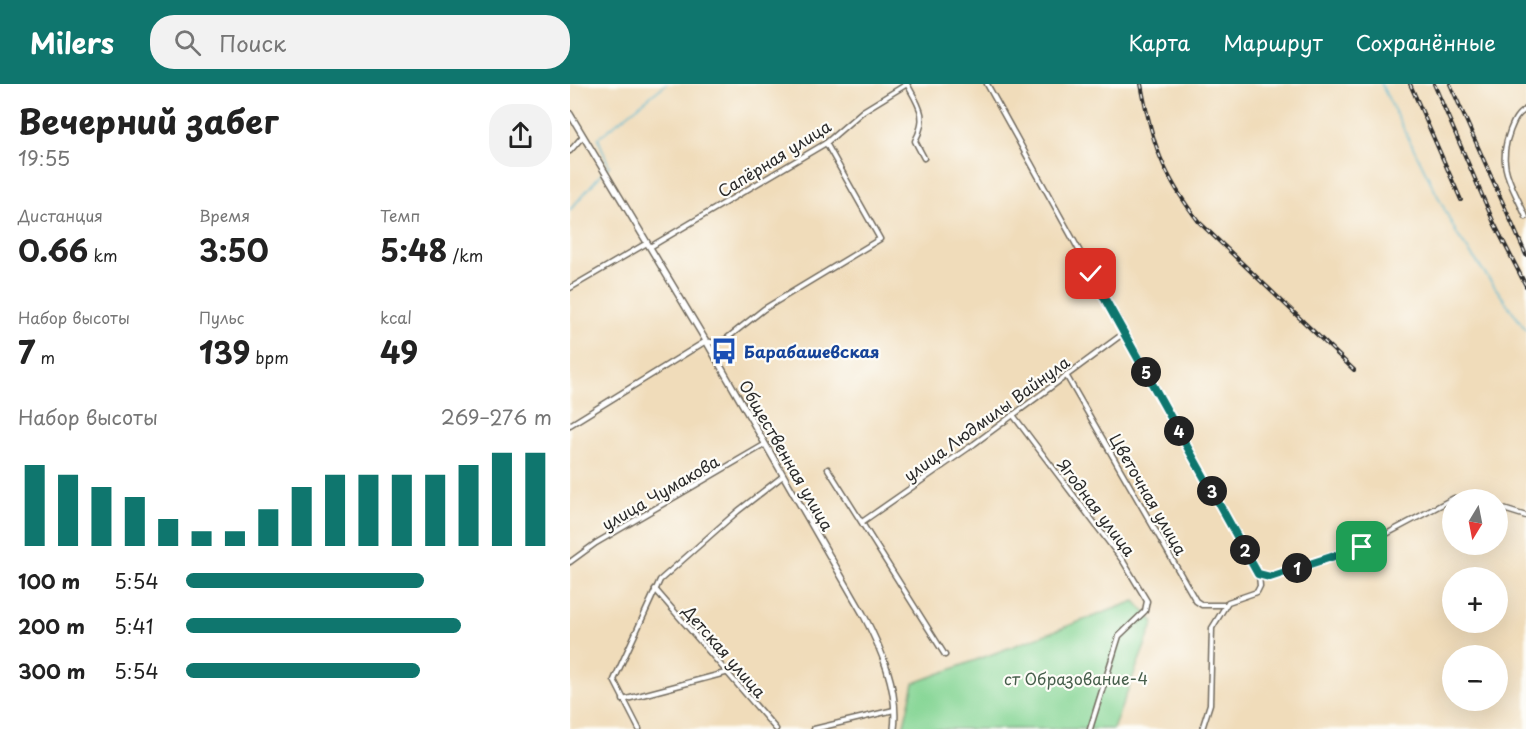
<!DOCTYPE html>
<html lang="ru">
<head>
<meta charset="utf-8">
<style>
  body { margin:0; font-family:"Playpen Sans",sans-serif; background:#f2f2f2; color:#222; height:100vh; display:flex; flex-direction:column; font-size:22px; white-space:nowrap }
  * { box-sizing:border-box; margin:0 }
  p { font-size:20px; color:#767676 }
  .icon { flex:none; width:33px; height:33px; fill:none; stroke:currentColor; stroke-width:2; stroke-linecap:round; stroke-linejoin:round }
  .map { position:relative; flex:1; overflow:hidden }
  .panel { display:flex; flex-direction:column; background:#fff; width:570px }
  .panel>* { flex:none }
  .needle { width:39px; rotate:190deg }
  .buttons { position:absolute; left:872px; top:405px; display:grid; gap:12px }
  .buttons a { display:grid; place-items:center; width:66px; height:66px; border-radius:50%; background:#fff; box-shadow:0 6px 24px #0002; font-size:30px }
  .pin { position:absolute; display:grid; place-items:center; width:51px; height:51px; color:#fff; margin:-26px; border-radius:12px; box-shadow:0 3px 9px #0006 }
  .km { position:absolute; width:30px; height:30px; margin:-15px; border-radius:50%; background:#222; color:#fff; font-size:16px; line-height:30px; text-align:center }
  .round { display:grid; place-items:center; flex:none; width:63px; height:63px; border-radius:24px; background:#f2f2f2 }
  .headline { display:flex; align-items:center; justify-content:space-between; height:102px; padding:0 18px }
  h1 { font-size:33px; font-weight:700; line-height:45px }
  .figures { display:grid; grid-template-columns:repeat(3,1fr); gap:9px; height:102px; padding:6px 18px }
  .figures div { display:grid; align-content:center }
  .figures b { font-size:30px; font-weight:700 }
  .figures small { font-size:16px; font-weight:400 }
  .figures p { font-size:16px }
  .chart { height:168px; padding:12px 18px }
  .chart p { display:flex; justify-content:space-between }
  .chart svg { width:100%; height:108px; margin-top:6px; stroke:#0f766e; stroke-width:6 }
  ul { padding:0 18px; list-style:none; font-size:20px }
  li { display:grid; grid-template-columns:96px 72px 1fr; align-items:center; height:45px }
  li i { height:15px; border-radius:8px; background:#0f766e }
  header { display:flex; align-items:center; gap:36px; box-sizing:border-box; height:84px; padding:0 30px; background:#0f766e; color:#fff }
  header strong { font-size:28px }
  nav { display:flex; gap:33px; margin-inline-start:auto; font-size:21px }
  .search { width:420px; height:54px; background:#f2f2f2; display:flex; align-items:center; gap:15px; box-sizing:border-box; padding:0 21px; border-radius:24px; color:#767676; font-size:22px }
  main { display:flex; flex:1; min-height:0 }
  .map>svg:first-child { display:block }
  .green { fill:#86d695; stroke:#588060; stroke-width:1.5 }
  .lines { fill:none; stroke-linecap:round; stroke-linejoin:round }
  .stream { stroke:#4eb3cd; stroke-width:1.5 }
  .street-casing { stroke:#70695d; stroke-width:7 }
  .secondary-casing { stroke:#70695d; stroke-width:8 }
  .street { stroke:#fff; stroke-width:4 }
  .secondary { stroke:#fff; stroke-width:5 }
  .rail-casing { stroke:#2b2b2b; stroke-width:4 }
  .rail { stroke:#fdfcf7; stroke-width:1.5; stroke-dasharray:4.5; stroke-linecap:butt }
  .route-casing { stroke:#fff; stroke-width:12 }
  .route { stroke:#0f766e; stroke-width:8 }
  .labels { text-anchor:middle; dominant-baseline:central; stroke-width:4.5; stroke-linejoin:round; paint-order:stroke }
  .street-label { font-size:16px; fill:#2b2b2b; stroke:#fdfcf7 }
  .transit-label { font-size:16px; font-weight:bold; fill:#164399; stroke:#fdfcf7; text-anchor:start }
  .park-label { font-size:16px; fill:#465e4b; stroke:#fdfcf7 }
</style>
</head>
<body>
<header>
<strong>Milers</strong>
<div class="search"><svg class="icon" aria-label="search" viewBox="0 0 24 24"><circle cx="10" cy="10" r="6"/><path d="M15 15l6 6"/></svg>Поиск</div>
<nav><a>Карта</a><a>Маршрут</a><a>Сохранённые</a></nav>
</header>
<main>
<section class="panel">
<div class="headline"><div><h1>Вечерний забег</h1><p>19:55</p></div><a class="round"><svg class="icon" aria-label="share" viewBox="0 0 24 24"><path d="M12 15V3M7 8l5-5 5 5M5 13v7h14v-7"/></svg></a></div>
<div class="figures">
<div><p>Дистанция</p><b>0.66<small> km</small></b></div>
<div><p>Время</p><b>3:50</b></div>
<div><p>Темп</p><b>5:48<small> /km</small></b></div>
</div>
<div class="figures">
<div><p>Набор высоты</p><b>7<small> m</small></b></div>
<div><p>Пульс</p><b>139<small> bpm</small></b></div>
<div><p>kcal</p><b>49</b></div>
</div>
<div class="chart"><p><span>Набор высоты</span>269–276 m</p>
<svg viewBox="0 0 160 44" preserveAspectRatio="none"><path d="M5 44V11M15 44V15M25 44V20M35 44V24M45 44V33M55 44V38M65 44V38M75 44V29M85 44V20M95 44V15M105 44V15M115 44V15M125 44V15M135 44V11M145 44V6M155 44V6"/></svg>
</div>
<ul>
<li><b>100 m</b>5:54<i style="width:65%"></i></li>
<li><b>200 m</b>5:41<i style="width:75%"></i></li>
<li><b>300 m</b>5:54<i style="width:64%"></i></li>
</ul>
</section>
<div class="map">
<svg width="956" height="645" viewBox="0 0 956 645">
  <rect width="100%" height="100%" fill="#fdfcf7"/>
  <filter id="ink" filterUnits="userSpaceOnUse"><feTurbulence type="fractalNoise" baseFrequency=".0167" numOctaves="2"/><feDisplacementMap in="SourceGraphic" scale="12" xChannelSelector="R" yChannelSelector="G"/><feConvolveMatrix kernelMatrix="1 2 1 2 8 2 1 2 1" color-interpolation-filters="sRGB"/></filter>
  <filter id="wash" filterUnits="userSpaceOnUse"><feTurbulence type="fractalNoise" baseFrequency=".008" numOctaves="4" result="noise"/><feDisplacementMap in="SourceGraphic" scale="24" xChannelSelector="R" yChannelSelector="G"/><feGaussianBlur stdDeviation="1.35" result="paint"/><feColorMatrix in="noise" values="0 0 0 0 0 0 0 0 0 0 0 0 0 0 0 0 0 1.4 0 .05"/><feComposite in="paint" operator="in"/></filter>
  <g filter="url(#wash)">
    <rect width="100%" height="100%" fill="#f0dcba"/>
    <!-- green -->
    <polygon class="green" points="565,517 584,538 543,645 333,645 344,599"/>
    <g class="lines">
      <!-- stream -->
      <g class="stream">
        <polyline points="811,0 888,152 956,246"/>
        <polyline points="36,85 39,82 28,54 96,0"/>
        <polyline points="0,126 33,88"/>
      </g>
    </g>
  </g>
  <g filter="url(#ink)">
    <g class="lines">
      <!-- street casing -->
      <g class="street-casing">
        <g id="street">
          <path d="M337 0C350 23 358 33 345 57L354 74"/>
          <polyline points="417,0 689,491 700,493 792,463 884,414 899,416"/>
          <path d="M956 25C946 31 944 37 940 47 926 83 942 100 956 133"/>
          <polyline points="0,67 13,52"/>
          <polyline points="80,163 256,59 293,27 337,0"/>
          <polyline points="0,204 77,159"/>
          <polyline points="496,291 626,517 632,521 654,521"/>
          <polyline points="443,331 553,477 577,517 575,527 549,552 520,645"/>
          <polyline points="0,341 136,257 145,259 156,255 194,225 310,155 256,59"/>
          <polyline points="258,385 375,571"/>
          <polyline points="927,423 956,432"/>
          <polyline points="292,438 404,360 554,249"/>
          <polyline points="0,478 26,459 194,361"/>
          <polyline points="85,505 206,645"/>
          <polyline points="53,616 159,588"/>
          <polyline points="69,645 44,596 90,496 168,427 213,392"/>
          <polyline points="244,645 324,626"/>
          <polyline points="632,645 640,620 642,544 658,518 687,508 690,502 689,491"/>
        </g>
      </g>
      <!-- secondary casing -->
      <g class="secondary-casing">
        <path id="secondary" d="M0 30 136 257 293 530C311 564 329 606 324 645"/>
      </g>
      <!-- street -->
      <use href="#street" class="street"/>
      <!-- secondary -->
      <use href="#secondary" class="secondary"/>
      <!-- rail casing -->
      <g class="rail-casing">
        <g id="rail">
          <path d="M571 0C582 59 592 90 629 138L784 286"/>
          <polyline points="840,0 891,116"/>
          <polyline points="864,0 924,139 956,202"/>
          <polyline points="880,0 956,171"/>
        </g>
      </g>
      <!-- rail -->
      <use href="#rail" class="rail"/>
    </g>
  </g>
  <g class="lines" filter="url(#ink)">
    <!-- route casing -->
    <g class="route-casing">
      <polyline id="route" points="521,190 688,490 700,493 792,463"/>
    </g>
    <!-- route -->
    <use href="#route" class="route"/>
  </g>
  <!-- icons -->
  <defs>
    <g id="bus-bare" transform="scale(2.07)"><path d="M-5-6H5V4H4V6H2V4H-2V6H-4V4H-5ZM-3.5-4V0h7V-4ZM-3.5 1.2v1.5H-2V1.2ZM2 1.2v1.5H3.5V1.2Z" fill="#1a4fb4" stroke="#fdfcf7" stroke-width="2.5" paint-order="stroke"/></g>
  </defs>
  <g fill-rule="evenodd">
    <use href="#bus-bare" x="154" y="267"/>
  </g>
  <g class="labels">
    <!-- street labels -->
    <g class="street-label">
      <text transform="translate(204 74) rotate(-32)">Сапёрная улица</text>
      <text transform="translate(416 334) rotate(-36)">улица Людмилы Вайнула</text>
      <text transform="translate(217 371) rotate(60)">Общественная улица</text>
      <text transform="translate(90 408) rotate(-30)">улица Чумакова</text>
      <text transform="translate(579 410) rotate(60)">Цветочная улица</text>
      <text transform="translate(527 423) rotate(53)">Ягодная улица</text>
      <text transform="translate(155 567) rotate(49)">Детская улица</text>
    </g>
    <!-- transit labels -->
    <g class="transit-label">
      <text x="174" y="267">Барабашевская</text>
    </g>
    <!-- park labels -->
    <g class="park-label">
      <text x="506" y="594">ст Образование-4</text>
    </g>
  </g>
</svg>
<div class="buttons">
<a><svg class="needle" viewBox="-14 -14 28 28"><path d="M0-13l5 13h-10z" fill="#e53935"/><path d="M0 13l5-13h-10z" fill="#767676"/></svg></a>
<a>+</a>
<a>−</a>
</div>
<div class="pin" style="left:792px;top:463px;background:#1e9e55"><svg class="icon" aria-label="arrive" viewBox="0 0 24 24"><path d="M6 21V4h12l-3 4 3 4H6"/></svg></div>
<div class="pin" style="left:521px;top:190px;background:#d93025"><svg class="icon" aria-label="check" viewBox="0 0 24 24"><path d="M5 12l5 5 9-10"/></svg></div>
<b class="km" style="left:727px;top:484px">1</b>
<b class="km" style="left:675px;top:466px">2</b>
<b class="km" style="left:642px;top:407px">3</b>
<b class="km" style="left:609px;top:347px">4</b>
<b class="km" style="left:576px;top:288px">5</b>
</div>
</main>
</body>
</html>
